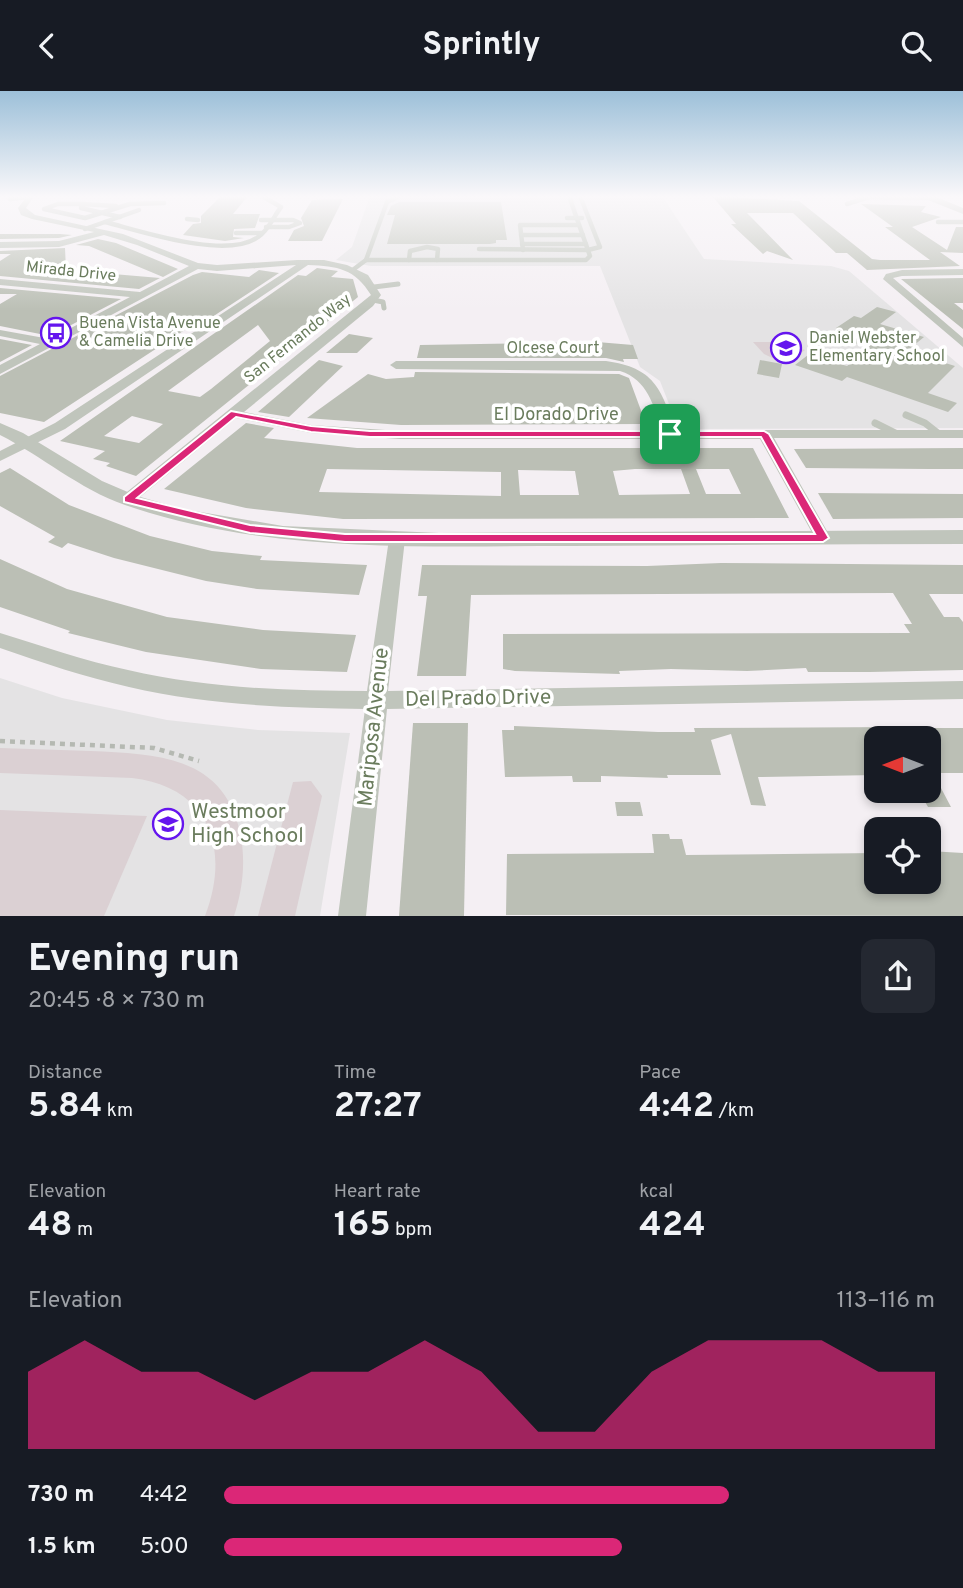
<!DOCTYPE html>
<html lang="en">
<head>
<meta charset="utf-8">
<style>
  body { margin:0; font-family:Overpass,sans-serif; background:#242831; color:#f1f3f6; height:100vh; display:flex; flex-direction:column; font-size:26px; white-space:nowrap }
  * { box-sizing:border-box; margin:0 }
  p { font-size:23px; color:#9ea1a6 }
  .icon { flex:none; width:38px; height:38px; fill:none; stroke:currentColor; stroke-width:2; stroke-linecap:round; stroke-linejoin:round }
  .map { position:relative; height:825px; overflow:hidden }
  .panel { display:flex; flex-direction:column; background:#171b24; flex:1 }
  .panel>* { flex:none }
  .needle { width:46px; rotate:270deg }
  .buttons { position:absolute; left:864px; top:635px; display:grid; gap:14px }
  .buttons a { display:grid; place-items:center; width:77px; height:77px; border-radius:14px; background:#171b24; box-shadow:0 4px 10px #0003; font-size:35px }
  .pin { position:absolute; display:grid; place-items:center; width:60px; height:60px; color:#fff; margin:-30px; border-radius:14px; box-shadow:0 4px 10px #0006 }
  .round { display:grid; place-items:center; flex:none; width:74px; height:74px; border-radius:14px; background:#242831 }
  .headline { display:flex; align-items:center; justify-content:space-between; height:119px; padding:0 28px }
  h1 { font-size:38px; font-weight:700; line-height:52px }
  .stats { display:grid; grid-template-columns:repeat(3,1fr); gap:10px; height:119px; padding:7px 28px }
  .stats div { display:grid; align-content:center }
  .stats b { font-size:35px; font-weight:700 }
  .stats small { font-size:19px; font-weight:400 }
  .stats p { font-size:19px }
  .chart { height:196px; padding:14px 28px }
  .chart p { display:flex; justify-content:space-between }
  .chart svg { width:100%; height:126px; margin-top:7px; fill:#db2777; opacity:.7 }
  ul { padding:0 28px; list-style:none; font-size:23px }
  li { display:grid; grid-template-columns:112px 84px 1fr; align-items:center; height:52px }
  li i { height:18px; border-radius:9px; background:#db2777 }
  header { display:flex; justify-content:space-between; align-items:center; height:91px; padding:0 28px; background:#171b24; font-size:32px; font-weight:700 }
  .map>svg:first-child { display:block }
  .built { fill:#e4e3e4 }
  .green { fill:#dbd0d3 }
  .building { fill:#bbbfb5; fill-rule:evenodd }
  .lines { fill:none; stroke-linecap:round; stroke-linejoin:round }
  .path { stroke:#b5b9b2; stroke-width:4.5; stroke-dasharray:5 5; stroke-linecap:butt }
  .service-far2 { stroke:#c0c5bc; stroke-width:4.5 }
  .service-far1 { stroke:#c0c5bc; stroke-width:5 }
  .service { stroke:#c0c5bc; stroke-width:7 }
  .minor { fill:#c0c5bc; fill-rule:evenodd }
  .tertiary { fill:#c0c5bc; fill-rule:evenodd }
  .route { fill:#db2777; stroke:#fff; stroke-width:2; fill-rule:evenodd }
  .labels { text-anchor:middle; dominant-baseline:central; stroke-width:7; stroke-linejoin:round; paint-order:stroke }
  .far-street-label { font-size:16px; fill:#6a7c5d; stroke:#fff }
  .far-poi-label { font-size:16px; fill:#6a7c5d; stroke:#fff; text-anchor:start }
  .street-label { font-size:18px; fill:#6a7c5d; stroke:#fff }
  .near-street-label { font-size:21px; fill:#6a7c5d; stroke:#fff }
  .near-poi-label { font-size:21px; fill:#6a7c5d; stroke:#fff; text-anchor:start }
</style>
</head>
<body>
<header><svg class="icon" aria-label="back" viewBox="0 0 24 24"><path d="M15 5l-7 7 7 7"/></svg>Sprintly<svg class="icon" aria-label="search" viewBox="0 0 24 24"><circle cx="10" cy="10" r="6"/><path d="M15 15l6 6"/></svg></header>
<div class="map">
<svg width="963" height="825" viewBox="0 0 963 825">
  <rect width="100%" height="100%" fill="#f4eff3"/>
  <!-- built -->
  <g class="built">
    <polygon points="370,105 662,105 704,168 831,175 849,180 963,277 963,337 691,338 676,331 660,290 640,276 600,175 371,175 336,169 352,156"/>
    <polygon points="0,587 62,607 167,629 258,639 350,642 320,825 0,825"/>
  </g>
  <!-- green -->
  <g class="green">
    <polygon points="753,251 779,251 805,259 785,273 764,263"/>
    <path d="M0 657C30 658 61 659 91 660 155 663 223 664 240 741 246 769 243 798 234 825H205C231 757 209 696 132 687L0 682Z"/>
    <polygon points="311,690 322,705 295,825 258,825 293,691"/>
    <polygon points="0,719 147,725 104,825 0,825"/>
  </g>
  <!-- building -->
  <g class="building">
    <polygon points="221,105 248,105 233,123 260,123 255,137 234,138 233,146 244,147 225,150 183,144 193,133 201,132 201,125"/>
    <polygon points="712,105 799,110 872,168 880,169 930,169 885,136 893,136 861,113 926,115 921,121 941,126 912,136 947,159 956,136 963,136 963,162 940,161 960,175 867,179 847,162 836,162 793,122 747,122 793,169 767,160 763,163 731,133 736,133"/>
    <polygon points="343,108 322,150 288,150 294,139 304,135 301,127 312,109"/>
    <polygon points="399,111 501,111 507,149 496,149 496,152 490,153 387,153 395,124 387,124 391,115"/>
    <polygon points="0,143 60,143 72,144 59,147 0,148"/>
    <polygon points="98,148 116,152 178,178 163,186 89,155 76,154"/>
    <polygon points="65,157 66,179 160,187 139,198 0,185 0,170 11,163 0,163 0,160"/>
    <path d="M317 177 338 180 331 186 353 188 358 206 136 385 106 375 110 372 93 368 105 360 60 350 298 184 306 185ZM258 234 270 250 211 298 200 306 168 300ZM132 325 163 333 139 352 104 345Z"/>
    <polygon points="259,179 279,182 203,232 200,229 44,331 0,322 0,285 193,184 202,181 249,186"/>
    <polygon points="963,187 963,212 954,212 963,219 963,238 901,188"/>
    <polygon points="0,197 121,208 50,245 0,235 0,213 17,203 0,203"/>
    <polygon points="877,216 896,221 880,233 924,246 907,260 955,275 928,302 957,312 948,321 847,286 842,290 795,274 808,264 847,275 870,257 833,245 842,239 836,237 854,225 861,227"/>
    <polygon points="349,243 373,247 357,262 326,262"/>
    <polygon points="0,248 32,254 0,271"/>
    <polygon points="597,251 633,254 638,268 623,268 624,271 606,267 417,267 420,254"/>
    <polygon points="319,269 343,275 289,326 258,321"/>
    <polygon points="760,269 782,273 779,287 757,283"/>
    <polygon points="415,281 619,283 629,287 646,333 401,334 307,327 368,283 386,288 414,286"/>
    <path d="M246 332 274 337 264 347 357 357H753L789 427 343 428 246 417 164 398ZM327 378 501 381V405L319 401ZM635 378H681L690 403 619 404 613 380ZM696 378H729L741 403H706ZM518 379 575 380 579 404H520Z"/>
    <polygon points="963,357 963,378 929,378 806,377 794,358"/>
    <polygon points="10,377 69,414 150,445 212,460 262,465 260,469 367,474 359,504 257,498 206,490 114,467 68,452 62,457 48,451 55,446 0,415 0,382"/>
    <polygon points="818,402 963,403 963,427 833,428"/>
    <polygon points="0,468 67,498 167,526 263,539 356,544 347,581 261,578 146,561 68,542 70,540 0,516"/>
    <polygon points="721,472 963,474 963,503 929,503 944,526 959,526 963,531 963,579 870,581 808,581 806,577 747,580 671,578 619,580 620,583 515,580 503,578 503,543 910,542 904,533 912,533 893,502 471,504 466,585 417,585 427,505 418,505 422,474 647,475"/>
    <polygon points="413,632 468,632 464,825 399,825"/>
    <polygon points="514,635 658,641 695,641 694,637 900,636 906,648 877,648 877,684 758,686 766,715 751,714 731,643 711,649 721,684 667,684 668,687 601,685 601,691 573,691 572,685 505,686 502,639 514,639"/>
    <polygon points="929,637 963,637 963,682 933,682 951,716 928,716 921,704 929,704"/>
    <polygon points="615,711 640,711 643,725 617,725"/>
    <polygon points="652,743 669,743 670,748 682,748 686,764 877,762 877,791 929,791 929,760 963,762 963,825 506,824 507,763 654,762"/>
  </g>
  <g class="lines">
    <!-- path -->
    <polyline class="path" points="0,650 154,657 199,670"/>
    <!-- service-far2 -->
    <g class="service-far2">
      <polyline points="10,108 29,106"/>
      <polyline points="82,113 58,113 44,118 85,127 130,113 164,112"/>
      <polyline points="847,113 869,106"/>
      <polyline points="116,115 82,113 81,117 120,126"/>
      <polyline points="567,127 582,127"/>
      <polyline points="187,128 198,129"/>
      <polyline points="261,129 293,129 300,132 289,136 266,136"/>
      <path d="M105 131C141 140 226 169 258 146 268 140 274 125 281 116L262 105"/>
      <polyline points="938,131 963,131"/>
      <polyline points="85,138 139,119"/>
      <polyline points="236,142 262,142"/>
      <polyline points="521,144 583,144"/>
      <polyline points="522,153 586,153"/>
      <polyline points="479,158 588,159 600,156 580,105"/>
      <polyline points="523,159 520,134 579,134"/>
      <polyline points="366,169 387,111 398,106"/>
      <polyline points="409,169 410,160 427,156 438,158 437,169"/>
      <polyline points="354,178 366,169 586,169 590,165 569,105"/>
    </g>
    <!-- service-far1 -->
    <g class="service-far1">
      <polyline points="374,196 398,193"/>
      <polyline points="373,209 383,211 384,217"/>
    </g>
    <!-- service -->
    <g class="service">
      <polyline points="906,324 925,332 939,343"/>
      <polyline points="875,332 897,343"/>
    </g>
    <!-- minor -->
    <g class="minor">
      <path d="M27 105H34L26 117 35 124 123 143 198 172 217 174 297 169H324L347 174 368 184 381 204 373 215 244 321 311 334 400 340 662 339C653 314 648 289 620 280L396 278 390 274 396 270H606C655 277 660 297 676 339H963V347H774L831 447 823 452 815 447 760 348H400L311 342 236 327 134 411H122L120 408 122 405 371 204C355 178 338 175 308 174L65 338 0 370V360L55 332 296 174 217 180 198 178 0 283V274L40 253 0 245V239L50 248 130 206 0 194V188L140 201 189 175 137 154 104 144 59 156 0 157V151L59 150 94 141 32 128 21 124 18 117Z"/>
      <polygon points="963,178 963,184 902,185 893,187 963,247 963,256 883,188 886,183 902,179"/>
      <path d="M397 443 405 448 388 600 963 590V608L387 618 366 825H338L365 618C287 617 206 614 129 596 85 586 43 572 0 557V542C43 555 84 570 128 579 206 597 288 600 367 600L389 448Z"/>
    </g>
    <!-- tertiary -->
    <g class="tertiary">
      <polygon points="853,105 934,105 963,117 963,123 928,109 857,108"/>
      <path d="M0 332 23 342 102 390 137 405 183 418 283 435 439 442 963 439V453C832 453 702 454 571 455 421 455 268 463 125 414 79 398 42 365 0 344Z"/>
    </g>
  </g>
  <!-- sky -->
  <linearGradient id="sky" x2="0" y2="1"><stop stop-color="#9dc0d9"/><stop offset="0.48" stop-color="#faf8fa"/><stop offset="1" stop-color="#faf8fa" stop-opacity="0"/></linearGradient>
  <rect width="963" height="220" fill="url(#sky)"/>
  <!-- route -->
  <path class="route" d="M231 320 311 335 370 340H764L769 343 829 447 823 451H345L250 442 124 411V406ZM236 326 311 341 370 346H761L815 443H345L250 434 137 407Z"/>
  <!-- icons -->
  <defs>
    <g id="bus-ring" transform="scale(1.575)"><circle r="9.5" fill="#fff" stroke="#6515ee" stroke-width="1.5"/><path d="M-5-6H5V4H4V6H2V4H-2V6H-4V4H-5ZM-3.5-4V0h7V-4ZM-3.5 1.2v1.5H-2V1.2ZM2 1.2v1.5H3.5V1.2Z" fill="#6515ee"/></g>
    <g id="school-ring" transform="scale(1.575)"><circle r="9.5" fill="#fff" stroke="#6515ee" stroke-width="1.5"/><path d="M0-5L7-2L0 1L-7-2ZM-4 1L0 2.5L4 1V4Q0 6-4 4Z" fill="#6515ee"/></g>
  </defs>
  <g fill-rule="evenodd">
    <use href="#bus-ring" x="56" y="242"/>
    <use href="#school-ring" x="786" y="257"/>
    <use href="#school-ring" x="168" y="733"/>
  </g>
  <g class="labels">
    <!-- far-street labels -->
    <g class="far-street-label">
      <text transform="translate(71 181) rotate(6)">Mirada Drive</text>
      <text transform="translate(298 248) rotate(-39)">San Fernando Way</text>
      <text x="553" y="258">Olcese Court</text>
    </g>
    <!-- far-poi labels -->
    <g class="far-poi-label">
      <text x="79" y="233">Buena Vista Avenue<tspan x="79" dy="18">&amp; Camelia Drive</tspan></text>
      <text x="809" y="248">Daniel Webster<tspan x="809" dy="18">Elementary School</tspan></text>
    </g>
    <!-- street labels -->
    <g class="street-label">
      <text x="556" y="324">El Dorado Drive</text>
    </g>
    <!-- near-street labels -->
    <g class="near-street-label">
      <text transform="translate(478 608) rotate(-1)">Del Prado Drive</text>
      <text transform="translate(374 636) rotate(-84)">Mariposa Avenue</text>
    </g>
    <!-- near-poi labels -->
    <g class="near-poi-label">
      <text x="191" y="721">Westmoor<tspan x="191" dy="24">High School</tspan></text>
    </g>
  </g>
</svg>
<div class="buttons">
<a><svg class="needle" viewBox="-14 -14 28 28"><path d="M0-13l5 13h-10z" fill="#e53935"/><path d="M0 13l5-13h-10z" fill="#9ea1a6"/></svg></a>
<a><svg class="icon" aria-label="locate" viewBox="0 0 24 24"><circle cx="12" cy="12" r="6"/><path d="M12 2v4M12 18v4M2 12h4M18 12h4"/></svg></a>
</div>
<div class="pin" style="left:670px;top:343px;background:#1e9e55"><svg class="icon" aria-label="arrive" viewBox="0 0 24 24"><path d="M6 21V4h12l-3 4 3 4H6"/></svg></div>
</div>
<section class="panel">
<div class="headline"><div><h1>Evening run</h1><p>20:45 · 8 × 730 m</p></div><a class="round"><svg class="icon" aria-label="share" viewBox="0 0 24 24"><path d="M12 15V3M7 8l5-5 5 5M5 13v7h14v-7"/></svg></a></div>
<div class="stats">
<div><p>Distance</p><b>5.84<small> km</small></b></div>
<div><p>Time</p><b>27:27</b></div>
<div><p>Pace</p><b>4:42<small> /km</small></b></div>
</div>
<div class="stats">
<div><p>Elevation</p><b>48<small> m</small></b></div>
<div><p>Heart rate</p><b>165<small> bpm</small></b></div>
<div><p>kcal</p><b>424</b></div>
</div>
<div class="chart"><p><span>Elevation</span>113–116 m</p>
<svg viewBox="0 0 160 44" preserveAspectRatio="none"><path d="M0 44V17L10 6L20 17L30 17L40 27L50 17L60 17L70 6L80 17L90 38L100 38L110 17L120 6L130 6L140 6L150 17L160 17V44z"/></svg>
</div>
<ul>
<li><b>730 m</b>4:42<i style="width:71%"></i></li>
<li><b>1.5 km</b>5:00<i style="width:56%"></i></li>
</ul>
</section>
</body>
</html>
